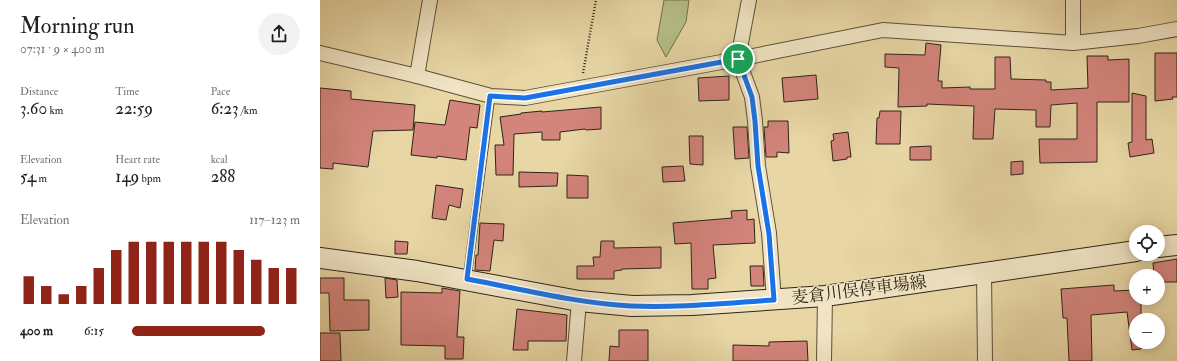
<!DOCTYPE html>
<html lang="en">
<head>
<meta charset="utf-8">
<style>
  body { margin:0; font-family:"IM FELL Double Pica","Noto Serif JP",serif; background:#f2f2f2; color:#202124; height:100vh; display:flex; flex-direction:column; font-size:15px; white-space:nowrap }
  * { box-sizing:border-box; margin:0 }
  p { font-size:13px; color:#757577 }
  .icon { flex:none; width:22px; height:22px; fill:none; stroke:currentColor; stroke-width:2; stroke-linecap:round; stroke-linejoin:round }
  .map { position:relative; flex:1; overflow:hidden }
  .details { display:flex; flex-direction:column; background:#fff; width:320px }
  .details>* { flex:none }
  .tools { position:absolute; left:809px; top:225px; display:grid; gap:8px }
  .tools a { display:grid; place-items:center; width:36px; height:36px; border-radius:50%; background:#fff; box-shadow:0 2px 10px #0003; font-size:20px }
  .pin { position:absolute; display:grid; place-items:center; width:34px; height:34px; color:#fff; margin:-17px; border:2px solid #fff; border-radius:50%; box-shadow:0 1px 4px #0007 }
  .round { display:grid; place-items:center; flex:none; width:42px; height:42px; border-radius:21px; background:#f2f2f2 }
  .head { display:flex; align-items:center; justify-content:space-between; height:68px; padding:0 20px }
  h1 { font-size:22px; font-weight:600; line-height:30px }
  .figures { display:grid; grid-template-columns:repeat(3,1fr); gap:6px; height:68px; padding:4px 20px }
  .figures div { display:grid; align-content:center }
  .figures b { font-size:17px; font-weight:600 }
  .figures small { font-size:11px; font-weight:400 }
  .figures p { font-size:11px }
  .chart { height:112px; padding:8px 20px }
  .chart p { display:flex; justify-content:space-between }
  .chart svg { width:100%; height:72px; margin-top:4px; stroke:#8f2418; stroke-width:6 }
  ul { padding:0 20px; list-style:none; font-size:13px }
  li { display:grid; grid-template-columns:64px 48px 1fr; align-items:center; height:30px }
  li i { height:10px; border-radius:5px; background:#8f2418 }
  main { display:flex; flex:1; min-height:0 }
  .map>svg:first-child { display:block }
  .green { fill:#b6be86; stroke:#72714e }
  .building { fill:#d3847b; stroke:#2e2417 }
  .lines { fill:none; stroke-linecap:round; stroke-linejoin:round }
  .service-casing { stroke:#5c503a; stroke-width:9 }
  .minor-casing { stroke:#5c503a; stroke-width:16 }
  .secondary-casing { stroke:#2e2417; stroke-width:22 }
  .path { stroke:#2e2417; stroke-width:2.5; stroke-dasharray:1 2; stroke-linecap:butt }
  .service { stroke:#f0e4c4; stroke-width:7 }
  .minor { stroke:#f0e4c4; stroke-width:14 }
  .secondary { stroke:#f0e4c4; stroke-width:20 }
  .route-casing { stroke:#fff; stroke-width:8 }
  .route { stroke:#1a73e8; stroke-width:5 }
  .labels { text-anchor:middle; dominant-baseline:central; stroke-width:3; stroke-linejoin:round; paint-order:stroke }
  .street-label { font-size:17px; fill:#2e2417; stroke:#f0e4c4 }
</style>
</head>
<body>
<main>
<section class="details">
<div class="head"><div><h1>Morning run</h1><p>07:31 · 9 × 400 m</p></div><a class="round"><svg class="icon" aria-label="share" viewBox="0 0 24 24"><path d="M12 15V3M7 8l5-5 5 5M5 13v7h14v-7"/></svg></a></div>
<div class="figures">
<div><p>Distance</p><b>3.60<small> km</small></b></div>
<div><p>Time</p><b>22:59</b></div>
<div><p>Pace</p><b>6:23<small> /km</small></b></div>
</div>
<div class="figures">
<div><p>Elevation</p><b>54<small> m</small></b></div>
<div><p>Heart rate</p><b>149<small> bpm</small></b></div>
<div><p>kcal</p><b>288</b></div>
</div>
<div class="chart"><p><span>Elevation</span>117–123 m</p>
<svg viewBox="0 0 160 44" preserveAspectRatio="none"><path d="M5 44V27M15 44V33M25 44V38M35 44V33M45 44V22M55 44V11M65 44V6M75 44V6M85 44V6M95 44V6M105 44V6M115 44V6M125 44V11M135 44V17M145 44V22M155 44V22"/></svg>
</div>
<ul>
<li><b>400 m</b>6:15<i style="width:79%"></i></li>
</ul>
</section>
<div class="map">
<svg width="857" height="361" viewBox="0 0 857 361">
  <rect width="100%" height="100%" fill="#e8d6a5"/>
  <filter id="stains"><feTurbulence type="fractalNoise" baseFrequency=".005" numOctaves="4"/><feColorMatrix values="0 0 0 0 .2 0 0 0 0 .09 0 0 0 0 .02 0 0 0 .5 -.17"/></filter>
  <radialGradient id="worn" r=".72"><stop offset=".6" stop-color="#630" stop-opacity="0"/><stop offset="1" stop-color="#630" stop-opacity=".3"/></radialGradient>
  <!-- green -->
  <polygon class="green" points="344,0 369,0 366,22 346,57 337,40"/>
  <!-- building -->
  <g class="building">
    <polygon points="606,43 621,45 618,81 622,81 622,88 650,87 650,89 675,89 675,57 690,57 691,79 726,80 726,82 731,82 731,90 768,88 767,56 788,56 788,60 809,59 809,102 777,102 777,162 720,163 719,139 757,139 757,103 731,105 730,127 716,127 716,110 675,109 673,139 653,139 654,106 607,104 607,106 578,107 579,68 565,67 565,54 605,55"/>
    <polygon points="835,53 857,53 857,97 852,97 853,99 835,101"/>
    <polygon points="496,75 498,99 464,102 462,78"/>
    <polygon points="409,76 409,100 379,101 378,78"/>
    <polygon points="0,88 31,91 31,99 95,105 93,130 53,131 48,167 13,163 13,169 0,168"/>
    <polygon points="812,93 826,96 826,140 832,139 834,153 810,157 808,143 812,142"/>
    <polygon points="130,100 160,105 157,128 150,127 146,160 117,156 117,158 91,155 95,122 125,125"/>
    <polygon points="281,107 281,129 266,130 265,129 240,132 240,140 222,140 222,132 194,134 193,175 176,175 175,145 184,145 180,117 201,114 201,113 222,111 222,112"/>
    <polygon points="560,111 581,111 580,144 556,144 557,118 559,118"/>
    <polygon points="448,121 468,121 469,153 457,152 457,157 446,157 444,127 448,127"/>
    <polygon points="413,127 427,127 429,158 415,159"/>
    <polygon points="528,132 531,157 527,157 527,159 513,161 511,141 514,140 513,134"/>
    <polygon points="369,136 383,136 383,165 370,164"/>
    <polygon points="611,146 611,160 590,160 590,147"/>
    <polygon points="703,161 703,174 691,175 691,162"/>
    <polygon points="363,166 365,181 343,182 342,167"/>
    <polygon points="199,172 238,173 237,186 199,187"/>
    <polygon points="247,175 268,176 268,198 247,198"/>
    <polygon points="116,185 143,189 140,208 129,205 126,220 112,218"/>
    <polygon points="427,210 427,220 434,219 435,243 393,245 396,278 388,279 388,289 372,289 371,243 355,244 353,223 412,218 411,211"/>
    <polygon points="160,223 184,224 183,241 174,240 170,271 155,270 156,255 158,255"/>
    <polygon points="75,241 88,242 87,254 75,254"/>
    <polygon points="281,241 294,241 294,248 341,247 341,268 302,269 302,270 294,271 294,279 257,279 257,266 274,266 273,257 280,257"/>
    <polygon points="857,259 857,282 838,282 838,276 834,276 833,263"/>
    <polygon points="430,266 443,266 444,286 431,286"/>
    <polygon points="0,278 24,278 24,300 49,300 49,330 10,331 9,293 0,293"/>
    <polygon points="65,278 77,280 78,297 66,298"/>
    <polygon points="794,285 794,291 816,290 816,298 821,298 821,317 828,316 829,320 816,320 816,342 829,342 821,344 821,349 812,350 807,312 771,315 772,361 749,361 747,318 743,318 741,289"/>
    <polygon points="122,288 140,291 137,337 144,337 143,359 125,359 125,346 81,345 81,292 122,293"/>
    <polygon points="197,309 247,315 246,341 208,341 208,350 193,350"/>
    <polygon points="299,330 328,330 328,361 289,361 290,346 299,347"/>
    <polygon points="0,333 20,333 21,361 0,361"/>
    <polygon points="487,341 488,361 413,361 413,345 449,346 449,342"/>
  </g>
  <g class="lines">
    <!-- service casing -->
    <g class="service-casing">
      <polyline id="service" points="147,279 171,96"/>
    </g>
    <!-- minor casing -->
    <g class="minor-casing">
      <g id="minor">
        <polyline points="429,0 418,59 432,97 435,121 438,166 449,233 454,300"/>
        <polyline points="753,0 753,43"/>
        <polyline points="0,53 97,76 171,96 205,98 418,59 563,30 753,43 818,36 857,29"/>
        <polyline points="97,76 110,0"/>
        <polyline points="664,273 665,361"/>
        <polyline points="254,361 259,301"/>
        <polyline points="504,361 505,296"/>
      </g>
    </g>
    <!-- secondary casing -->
    <g class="secondary-casing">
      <g id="secondary">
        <polyline points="838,247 857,245"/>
        <polyline points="0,258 97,271 259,301 312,306 372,305 505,296 816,251"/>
      </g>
    </g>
    <!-- path -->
    <polyline class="path" points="263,73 276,0"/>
    <!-- service -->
    <use href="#service" class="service"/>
    <!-- minor -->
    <use href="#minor" class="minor"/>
    <!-- secondary -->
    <use href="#secondary" class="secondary"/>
  </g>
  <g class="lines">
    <!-- route casing -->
    <g class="route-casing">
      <path id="route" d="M418 59 432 97 435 121 438 166 449 234 454 300C406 303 358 308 311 306 256 303 201 289 147 279L170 96 205 98Z"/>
    </g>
    <!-- route -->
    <use href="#route" class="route"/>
  </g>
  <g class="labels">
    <!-- street labels -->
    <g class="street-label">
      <text transform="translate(539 290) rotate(-7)">麦倉川俣停車場線</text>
    </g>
  </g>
  <rect width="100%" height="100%" filter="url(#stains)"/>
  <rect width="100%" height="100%" fill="url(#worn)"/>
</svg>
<div class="tools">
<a><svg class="icon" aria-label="locate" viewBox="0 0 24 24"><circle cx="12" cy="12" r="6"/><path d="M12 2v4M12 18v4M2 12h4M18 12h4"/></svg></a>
<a>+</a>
<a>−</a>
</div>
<div class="pin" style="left:418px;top:59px;background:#1e9e55"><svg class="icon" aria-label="arrive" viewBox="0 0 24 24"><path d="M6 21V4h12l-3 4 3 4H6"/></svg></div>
</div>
</main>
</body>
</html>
